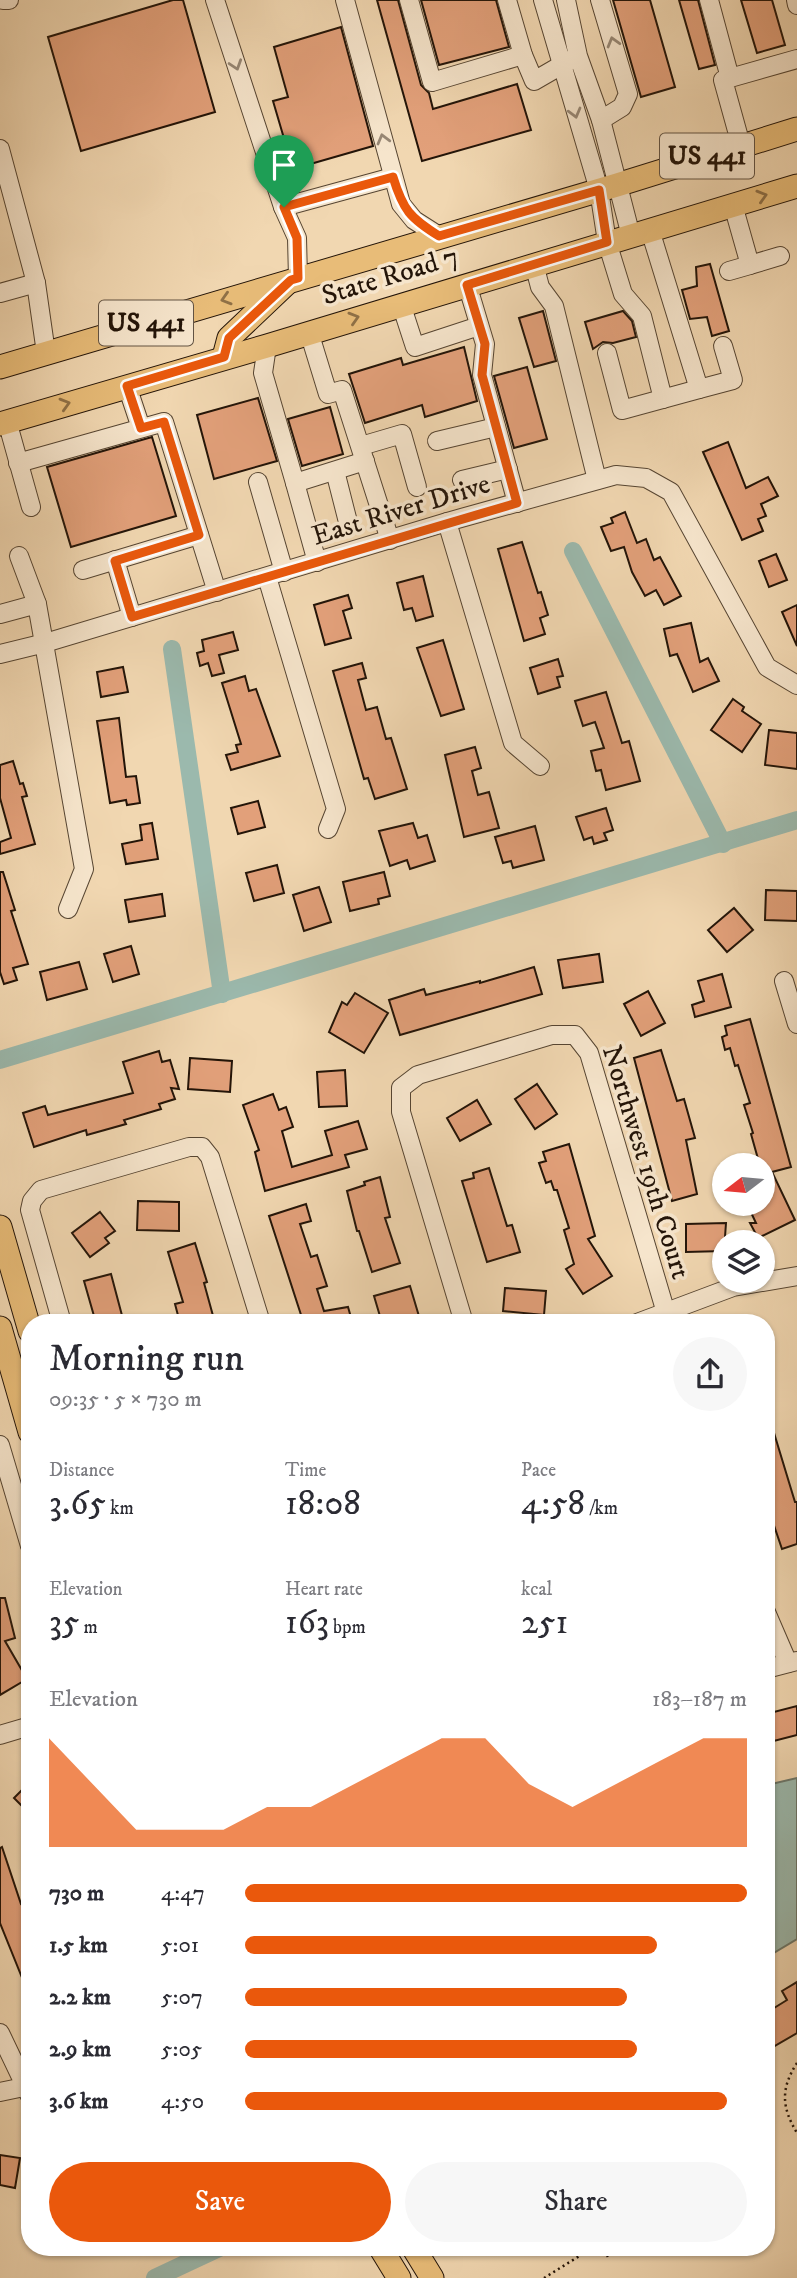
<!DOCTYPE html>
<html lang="en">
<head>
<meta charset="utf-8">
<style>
  body { margin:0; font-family:"IM FELL DW Pica",serif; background:#f7f7f7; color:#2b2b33; height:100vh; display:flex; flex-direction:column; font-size:26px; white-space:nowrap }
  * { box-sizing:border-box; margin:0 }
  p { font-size:23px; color:#7c7c81 }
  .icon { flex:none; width:38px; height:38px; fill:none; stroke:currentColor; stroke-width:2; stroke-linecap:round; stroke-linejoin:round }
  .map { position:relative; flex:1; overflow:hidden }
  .drawer { position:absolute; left:21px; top:1314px; width:754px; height:942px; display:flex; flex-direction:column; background:#fff; border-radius:28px; box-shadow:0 2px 5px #0004 }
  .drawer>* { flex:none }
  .needle { width:46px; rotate:254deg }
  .fabs { position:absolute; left:712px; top:1153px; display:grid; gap:14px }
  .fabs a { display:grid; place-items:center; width:63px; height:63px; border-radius:50%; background:#fff; box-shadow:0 2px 5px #0004; font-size:35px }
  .pin { position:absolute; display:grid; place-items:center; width:60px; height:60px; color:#fff; margin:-72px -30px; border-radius:50% 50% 50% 0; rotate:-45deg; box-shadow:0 0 7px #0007 }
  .pin .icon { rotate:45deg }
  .round { display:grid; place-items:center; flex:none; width:74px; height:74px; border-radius:37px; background:#f7f7f7 }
  .summary { display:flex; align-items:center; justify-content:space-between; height:119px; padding:0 28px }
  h1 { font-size:38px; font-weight:600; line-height:52px }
  .figures { display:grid; grid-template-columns:repeat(3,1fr); gap:10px; height:119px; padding:7px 28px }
  .figures div { display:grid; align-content:center }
  .figures b { font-size:35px; font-weight:600 }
  .figures small { font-size:19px; font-weight:400 }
  .figures p { font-size:19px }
  .chart { height:196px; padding:14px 28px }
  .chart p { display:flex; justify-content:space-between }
  .chart svg { width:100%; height:126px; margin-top:7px; fill:#ea580c; opacity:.7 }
  .button { display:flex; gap:14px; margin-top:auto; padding:14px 28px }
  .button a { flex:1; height:80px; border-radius:42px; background:#ea580c; color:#fff; font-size:28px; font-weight:600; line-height:80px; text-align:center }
  .button a+a { background:#f7f7f7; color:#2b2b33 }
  ul { padding:0 28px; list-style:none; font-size:23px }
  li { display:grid; grid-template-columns:112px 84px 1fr; align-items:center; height:52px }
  li i { height:18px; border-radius:9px; background:#ea580c }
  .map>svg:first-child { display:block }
  .water { fill:#9bb9ad; stroke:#6b776b; stroke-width:2 }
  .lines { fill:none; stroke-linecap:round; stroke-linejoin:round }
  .canal { stroke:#9bb9ad; stroke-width:18 }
  .building { fill:#e2a07a; stroke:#231408; stroke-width:2 }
  .minor-casing { stroke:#564532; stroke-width:20 }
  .major-casing { stroke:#231408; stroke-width:25 }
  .path { stroke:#231408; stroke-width:2.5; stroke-dasharray:2 3.5; stroke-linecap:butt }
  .minor { stroke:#f6e5cc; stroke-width:18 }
  .major { stroke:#e8bc78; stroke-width:23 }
  .oneway { stroke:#978774 }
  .oneway2 { stroke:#8f7046 }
  .route-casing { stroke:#fff; stroke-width:14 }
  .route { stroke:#ea580c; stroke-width:9 }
  .labels { text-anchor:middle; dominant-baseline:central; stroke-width:7; stroke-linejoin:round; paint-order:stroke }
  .shield { fill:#f6e5cc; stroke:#625343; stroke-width:2 }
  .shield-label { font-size:26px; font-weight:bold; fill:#231408 }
  .street-label { font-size:28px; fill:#231408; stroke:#f6e5cc }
</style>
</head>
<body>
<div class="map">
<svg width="797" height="2278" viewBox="0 0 797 2278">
  <rect width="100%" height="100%" fill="#f1d7b1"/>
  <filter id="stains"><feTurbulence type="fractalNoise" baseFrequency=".00286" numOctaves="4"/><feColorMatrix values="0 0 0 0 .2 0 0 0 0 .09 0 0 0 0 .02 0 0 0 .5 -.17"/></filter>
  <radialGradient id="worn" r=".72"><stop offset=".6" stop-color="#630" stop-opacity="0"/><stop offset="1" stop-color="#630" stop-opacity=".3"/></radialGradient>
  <!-- water -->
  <polygon class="water" points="797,1778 797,1939 767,1957 767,1785"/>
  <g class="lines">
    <!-- canal -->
    <g class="canal">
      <polyline points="573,551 723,844"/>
      <polyline points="172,649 222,994"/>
      <polyline points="0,1060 797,820"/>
      <polyline points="155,2278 221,2247"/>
    </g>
  </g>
  <!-- building -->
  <g class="building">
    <polygon points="173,0 183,0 215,112 81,151 48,37"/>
    <polygon points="377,0 398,0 421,85 429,93 433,109 517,84 531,130 422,161"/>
    <polygon points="421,0 496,0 509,47 439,65"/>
    <polygon points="613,0 650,0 675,87 641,97"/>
    <polygon points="679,0 698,0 715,65 699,69"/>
    <polygon points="741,0 772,0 785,45 757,53"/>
    <polygon points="341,27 373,146 293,169 273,101 288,97 274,47"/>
    <polygon points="710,264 729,331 712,336 707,317 690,319 682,290 697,286 696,267"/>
    <polygon points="543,311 556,361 534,367 519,318"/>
    <polygon points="623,311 632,321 636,337 613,343 603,342 593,349 585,322"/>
    <polygon points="464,347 477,401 425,417 422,405 365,423 349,374 401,358 403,365"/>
    <polygon points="527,367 547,439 514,448 494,376"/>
    <polygon points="258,398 277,461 214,479 197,415"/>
    <polygon points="330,407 343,454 302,466 288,419"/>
    <polygon points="152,437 176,516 71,547 47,467"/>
    <polygon points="728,442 746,488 768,477 778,496 761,504 766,516 758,519 763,531 742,540 703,452"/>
    <polygon points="625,512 637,543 646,539 654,560 660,557 681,596 664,605 656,590 645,596 632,572 624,547 611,551 601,527 613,523 611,518"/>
    <polygon points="522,542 538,593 541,592 548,615 540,618 545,634 524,641 498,549"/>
    <polygon points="776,554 787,580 769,587 759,561"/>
    <polygon points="423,576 433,616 416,621 412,608 404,610 397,583"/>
    <polygon points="348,595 352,608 343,611 351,638 325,645 314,605"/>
    <polygon points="797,605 797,646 782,612"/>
    <polygon points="691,623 700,662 708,658 719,681 693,692 677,654 670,656 664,629"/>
    <polygon points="233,632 238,650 219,655 224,673 212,676 208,663 200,666 197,653 204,651 202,640"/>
    <polygon points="443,640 464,709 441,716 417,648"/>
    <polygon points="558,659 563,676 557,677 560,687 538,694 530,668"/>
    <polygon points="362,663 366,678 358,680 366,710 377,707 386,739 391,738 407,789 375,799 368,778 364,779 333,671"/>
    <polygon points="123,667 128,692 101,697 97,672"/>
    <polygon points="245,676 249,691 256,689 280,756 231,770 226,755 238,752 236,745 241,744 222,683"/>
    <polygon points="606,692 622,743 629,741 640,781 606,790 601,770 596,771 591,751 604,748 595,722 583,726 575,701"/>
    <polygon points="733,699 744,707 742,711 761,724 742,752 711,730"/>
    <polygon points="119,718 126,777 136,776 140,803 127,805 126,800 110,803 97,721"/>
    <polygon points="769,730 797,733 797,769 765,765"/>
    <polygon points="475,747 481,768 472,771 478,795 489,792 499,828 464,837 445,755"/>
    <polygon points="13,761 20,784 23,783 27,796 22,797 35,844 0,854 0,842 11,838 0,798 0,765"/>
    <polygon points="258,801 265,827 238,834 231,808"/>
    <polygon points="606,808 613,830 604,833 607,840 594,844 592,837 584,840 576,817"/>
    <polygon points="152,823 158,859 126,864 122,844 142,840 140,825"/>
    <polygon points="413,823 418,838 427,835 435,861 410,869 407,860 390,866 379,831"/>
    <polygon points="535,826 544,860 513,868 511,861 503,863 495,837"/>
    <polygon points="277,865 284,893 254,901 246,873"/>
    <polygon points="0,872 3,872 15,910 11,911 28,964 13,968 17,980 4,984 0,972"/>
    <polygon points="384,872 390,896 378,899 379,904 350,911 343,882"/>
    <polygon points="319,887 331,922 304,931 293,895"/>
    <polygon points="766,890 797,891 797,921 765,920"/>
    <polygon points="162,894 165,916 129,922 125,900"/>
    <polygon points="734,908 753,930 727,952 708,930"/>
    <polygon points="131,946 139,974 113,982 104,954"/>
    <polygon points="599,954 603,982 563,988 558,960"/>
    <polygon points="79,962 87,989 47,1000 40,972"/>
    <polygon points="534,967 542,994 400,1035 389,1000 424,989 426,995 480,981 480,983"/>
    <polygon points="722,974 731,1007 695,1017 692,1005 704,1001 698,981"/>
    <polygon points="648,991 665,1023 641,1036 624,1004"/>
    <polygon points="355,993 388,1013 364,1053 329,1032 342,1002 347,1005"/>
    <polygon points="750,1019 791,1167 772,1172 795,1220 758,1238 750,1223 756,1223 747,1204 763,1204 763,1166 760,1166 751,1134 753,1133 744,1105 750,1103 738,1065 735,1066 730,1048 725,1050 722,1037 727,1035 725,1026"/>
    <polygon points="661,1050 677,1101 684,1099 695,1138 686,1140 697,1194 672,1201 634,1058"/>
    <polygon points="159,1051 162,1062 170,1060 179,1089 171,1088 175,1099 159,1104 161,1109 124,1120 126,1124 87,1135 86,1130 34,1147 23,1113 45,1106 48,1115 133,1093 123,1062"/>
    <polygon points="190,1058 232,1061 230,1092 188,1089"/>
    <polygon points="345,1070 347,1106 319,1107 317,1072"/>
    <polygon points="537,1084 557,1114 535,1129 515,1099"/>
    <polygon points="273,1094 279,1110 286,1107 293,1127 282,1131 292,1167 332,1155 325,1131 358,1121 367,1149 345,1155 349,1167 265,1191 255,1152 259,1150 243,1105"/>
    <polygon points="477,1100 491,1124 460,1141 447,1118"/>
    <polygon points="569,1144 595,1236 588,1239 612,1276 583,1294 566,1269 574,1264 564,1230 569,1228 557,1190 554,1190 551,1181 546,1183 539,1163 546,1161 543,1152"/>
    <polygon points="489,1168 507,1226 512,1225 520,1252 487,1262 462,1181 474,1178 473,1173"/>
    <polygon points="380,1177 390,1217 385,1218 400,1263 372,1272 359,1231 357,1231 347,1191 365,1185 364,1182"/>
    <polygon points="138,1201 179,1202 179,1231 137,1230"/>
    <polygon points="306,1204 311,1221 300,1224 311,1257 317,1255 327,1286 317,1289 324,1311 348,1307 352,1321 297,1323 297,1320 302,1318 269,1216"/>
    <polygon points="100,1212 115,1231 105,1238 109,1243 90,1257 72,1233"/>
    <polygon points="726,1223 724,1251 686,1252 686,1224"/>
    <polygon points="195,1243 207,1282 204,1283 215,1323 180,1323 175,1304 183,1302 168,1252"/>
    <polygon points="111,1274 124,1323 96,1323 84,1281"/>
    <polygon points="410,1286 421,1323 382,1323 374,1296"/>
    <polygon points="505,1288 546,1291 544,1315 503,1311"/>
    <polygon points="771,1423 795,1502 797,1502 797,1544 782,1549 766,1502 766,1424"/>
    <polygon points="0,1598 5,1598 15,1638 5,1641 27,1679 0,1695"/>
    <polygon points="797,1706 797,1735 766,1743 766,1714"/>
    <polygon points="30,1782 30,1814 14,1798"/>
    <polygon points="2,1847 21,1904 25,1903 30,1915 29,1995 0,1923 0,1848"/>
    <polygon points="797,1982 797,2033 766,2051 766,2013 787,2000 782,1991"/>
    <polygon points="0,2155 20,2158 15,2188 0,2185"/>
  </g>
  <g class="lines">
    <!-- minor casing -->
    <g class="minor-casing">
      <g id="minor">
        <polyline points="3,0 9,0"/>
        <polyline points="215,0 283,207 297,238 298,278"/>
        <polyline points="345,0 401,204 414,220 439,236"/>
        <polyline points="409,0 432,82 523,55"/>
        <polyline points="507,0 523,55 534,81 572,59"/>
        <polyline points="543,0 599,190 607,242 623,294 642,316 663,399"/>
        <polyline points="566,0 578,56 601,120 631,236"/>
        <polyline points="600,0 628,94 622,107 601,120"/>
        <polyline points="709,0 730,78"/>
        <polyline points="796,0 797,5"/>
        <polyline points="741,145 723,80 797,59"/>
        <polyline points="0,149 36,283 46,353"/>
        <polyline points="283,207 393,177"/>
        <polyline points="534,264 540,287 554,306 597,480"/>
        <polyline points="750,265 780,256"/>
        <polyline points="729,271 750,265 733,205"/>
        <polyline points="467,284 485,344 482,375 517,503"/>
        <polyline points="0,293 36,283"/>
        <polyline points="401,304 415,347 479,326"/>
        <polyline points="309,332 328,394 342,390 390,540"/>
        <polyline points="267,346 263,373 295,483"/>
        <polyline points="607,353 622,410 699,389 650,230"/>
        <polyline points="127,386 141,428"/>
        <polyline points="699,389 733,380 723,346"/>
        <polyline points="7,421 31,507"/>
        <polyline points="437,441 496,427"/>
        <polyline points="361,446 402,434 417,487"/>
        <polyline points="18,463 164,422 217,592"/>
        <polyline points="335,471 349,526"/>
        <polyline points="462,480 508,469"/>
        <polyline points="258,482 284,572"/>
        <polyline points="447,522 513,743 540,766"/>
        <polyline points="19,556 37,604"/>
        <polyline points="115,560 132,617"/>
        <polyline points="317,562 295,483 365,461"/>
        <polyline points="83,570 199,535"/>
        <polyline points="267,577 336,809 328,829"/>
        <polyline points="0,614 37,604 84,869 68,909"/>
        <polyline points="0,654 45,643 447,522 616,475 646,478 671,492 767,667 797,685"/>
        <polyline points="784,981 797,1024"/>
        <polyline points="62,1323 30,1210 32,1201 41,1190 189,1147 202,1147 210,1157 261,1323"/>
        <polyline points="464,1323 401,1112 401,1088 418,1075 552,1035 575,1035 589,1053 669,1323"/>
        <polyline points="637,1323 733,1287 797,1276"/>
        <polyline points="0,1445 30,1546"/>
        <polyline points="766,1612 788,1663"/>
        <polyline points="766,1669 797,1661"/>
        <polyline points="0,1735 30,1726"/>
        <polyline points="0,2033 30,2096"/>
        <polyline points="0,2092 24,2087"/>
      </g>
    </g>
    <!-- major casing -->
    <g class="major-casing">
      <g id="major">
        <polyline points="224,357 229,338 286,284"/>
        <polyline points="0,367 617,185 797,129"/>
        <polyline points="0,424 267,346 797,186"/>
        <polyline points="0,1227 30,1331"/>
        <polyline points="0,1328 30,1432"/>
        <polyline points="380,2247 399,2278"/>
        <polyline points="413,2247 432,2278"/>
      </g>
    </g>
    <!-- path -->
    <g class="path">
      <path d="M797 2063C780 2089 782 2108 797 2133"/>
      <polyline points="544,2278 589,2250 607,2256 610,2254 611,2247"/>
    </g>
    <!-- minor -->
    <use href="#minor" class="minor"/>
    <!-- major -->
    <use href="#major" class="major"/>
  </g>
  <!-- one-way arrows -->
  <defs><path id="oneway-chevron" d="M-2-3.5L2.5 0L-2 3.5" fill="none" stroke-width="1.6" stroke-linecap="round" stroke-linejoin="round" transform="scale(1.75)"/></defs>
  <g class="oneway">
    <use href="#oneway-chevron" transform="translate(613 42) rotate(-106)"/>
    <use href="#oneway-chevron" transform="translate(236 65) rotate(72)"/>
    <use href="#oneway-chevron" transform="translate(575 113) rotate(75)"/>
    <use href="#oneway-chevron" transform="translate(383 139) rotate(-105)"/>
  </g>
  <g class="oneway2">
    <use href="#oneway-chevron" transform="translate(762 196) rotate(-17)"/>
    <use href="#oneway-chevron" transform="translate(226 299) rotate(163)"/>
    <use href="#oneway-chevron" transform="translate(354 318) rotate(-17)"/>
    <use href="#oneway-chevron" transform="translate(65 404) rotate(-16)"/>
  </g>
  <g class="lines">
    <!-- route casing -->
    <g class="route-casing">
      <path id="route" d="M393 177C403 210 410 218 439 236L599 190 607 242 467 285 485 344 482 375 517 503 132 617 115 561 199 535 164 422 141 428 127 386 224 357 229 338 291 280 298 278 297 238 284 207Z"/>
    </g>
    <!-- route -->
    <use href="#route" class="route"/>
  </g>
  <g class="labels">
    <!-- shield labels -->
    <g class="shield">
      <rect x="660" y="133.5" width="94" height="45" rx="5"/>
      <rect x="99" y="300.5" width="94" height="45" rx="5"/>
    </g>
    <g class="shield-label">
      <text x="707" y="156">US 441</text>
      <text x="146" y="323">US 441</text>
    </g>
    <!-- street labels -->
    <g class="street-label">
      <text transform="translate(390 276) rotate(-17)">State Road 7</text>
      <text transform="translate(401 510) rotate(-17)">East River Drive</text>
      <text transform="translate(646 1162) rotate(73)">Northwest 19th Court</text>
    </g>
  </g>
  <rect width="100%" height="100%" filter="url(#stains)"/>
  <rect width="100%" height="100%" fill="url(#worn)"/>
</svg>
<div class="fabs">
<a><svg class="needle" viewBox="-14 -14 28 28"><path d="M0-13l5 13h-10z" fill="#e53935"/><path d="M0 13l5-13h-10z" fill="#7c7c81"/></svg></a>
<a><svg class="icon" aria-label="layers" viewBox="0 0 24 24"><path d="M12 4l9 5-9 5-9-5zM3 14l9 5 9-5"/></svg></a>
</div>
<div class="pin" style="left:284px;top:207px;background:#1e9e55"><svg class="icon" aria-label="arrive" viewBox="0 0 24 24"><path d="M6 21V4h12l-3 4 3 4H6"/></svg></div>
<section class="drawer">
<div class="summary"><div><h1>Morning run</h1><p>09:35 · 5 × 730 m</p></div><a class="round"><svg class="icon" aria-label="share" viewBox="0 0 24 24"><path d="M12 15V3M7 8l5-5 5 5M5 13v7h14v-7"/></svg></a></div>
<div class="figures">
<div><p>Distance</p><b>3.65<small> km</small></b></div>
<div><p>Time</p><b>18:08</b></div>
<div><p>Pace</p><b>4:58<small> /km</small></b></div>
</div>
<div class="figures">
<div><p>Elevation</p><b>35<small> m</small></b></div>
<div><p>Heart rate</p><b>163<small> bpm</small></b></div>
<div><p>kcal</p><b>251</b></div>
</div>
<div class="chart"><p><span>Elevation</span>183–187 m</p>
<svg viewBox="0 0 160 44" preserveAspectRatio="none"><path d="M0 44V6L10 22L20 38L30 38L40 38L50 30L60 30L70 22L80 14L90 6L100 6L110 22L120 30L130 22L140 14L150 6L160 6V44z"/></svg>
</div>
<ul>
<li><b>730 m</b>4:47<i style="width:100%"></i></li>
<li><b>1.5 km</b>5:01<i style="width:82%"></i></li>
<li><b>2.2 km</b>5:07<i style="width:76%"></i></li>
<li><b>2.9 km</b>5:05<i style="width:78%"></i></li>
<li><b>3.6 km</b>4:50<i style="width:96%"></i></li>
</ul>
<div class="button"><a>Save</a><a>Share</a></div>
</section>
</div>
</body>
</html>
